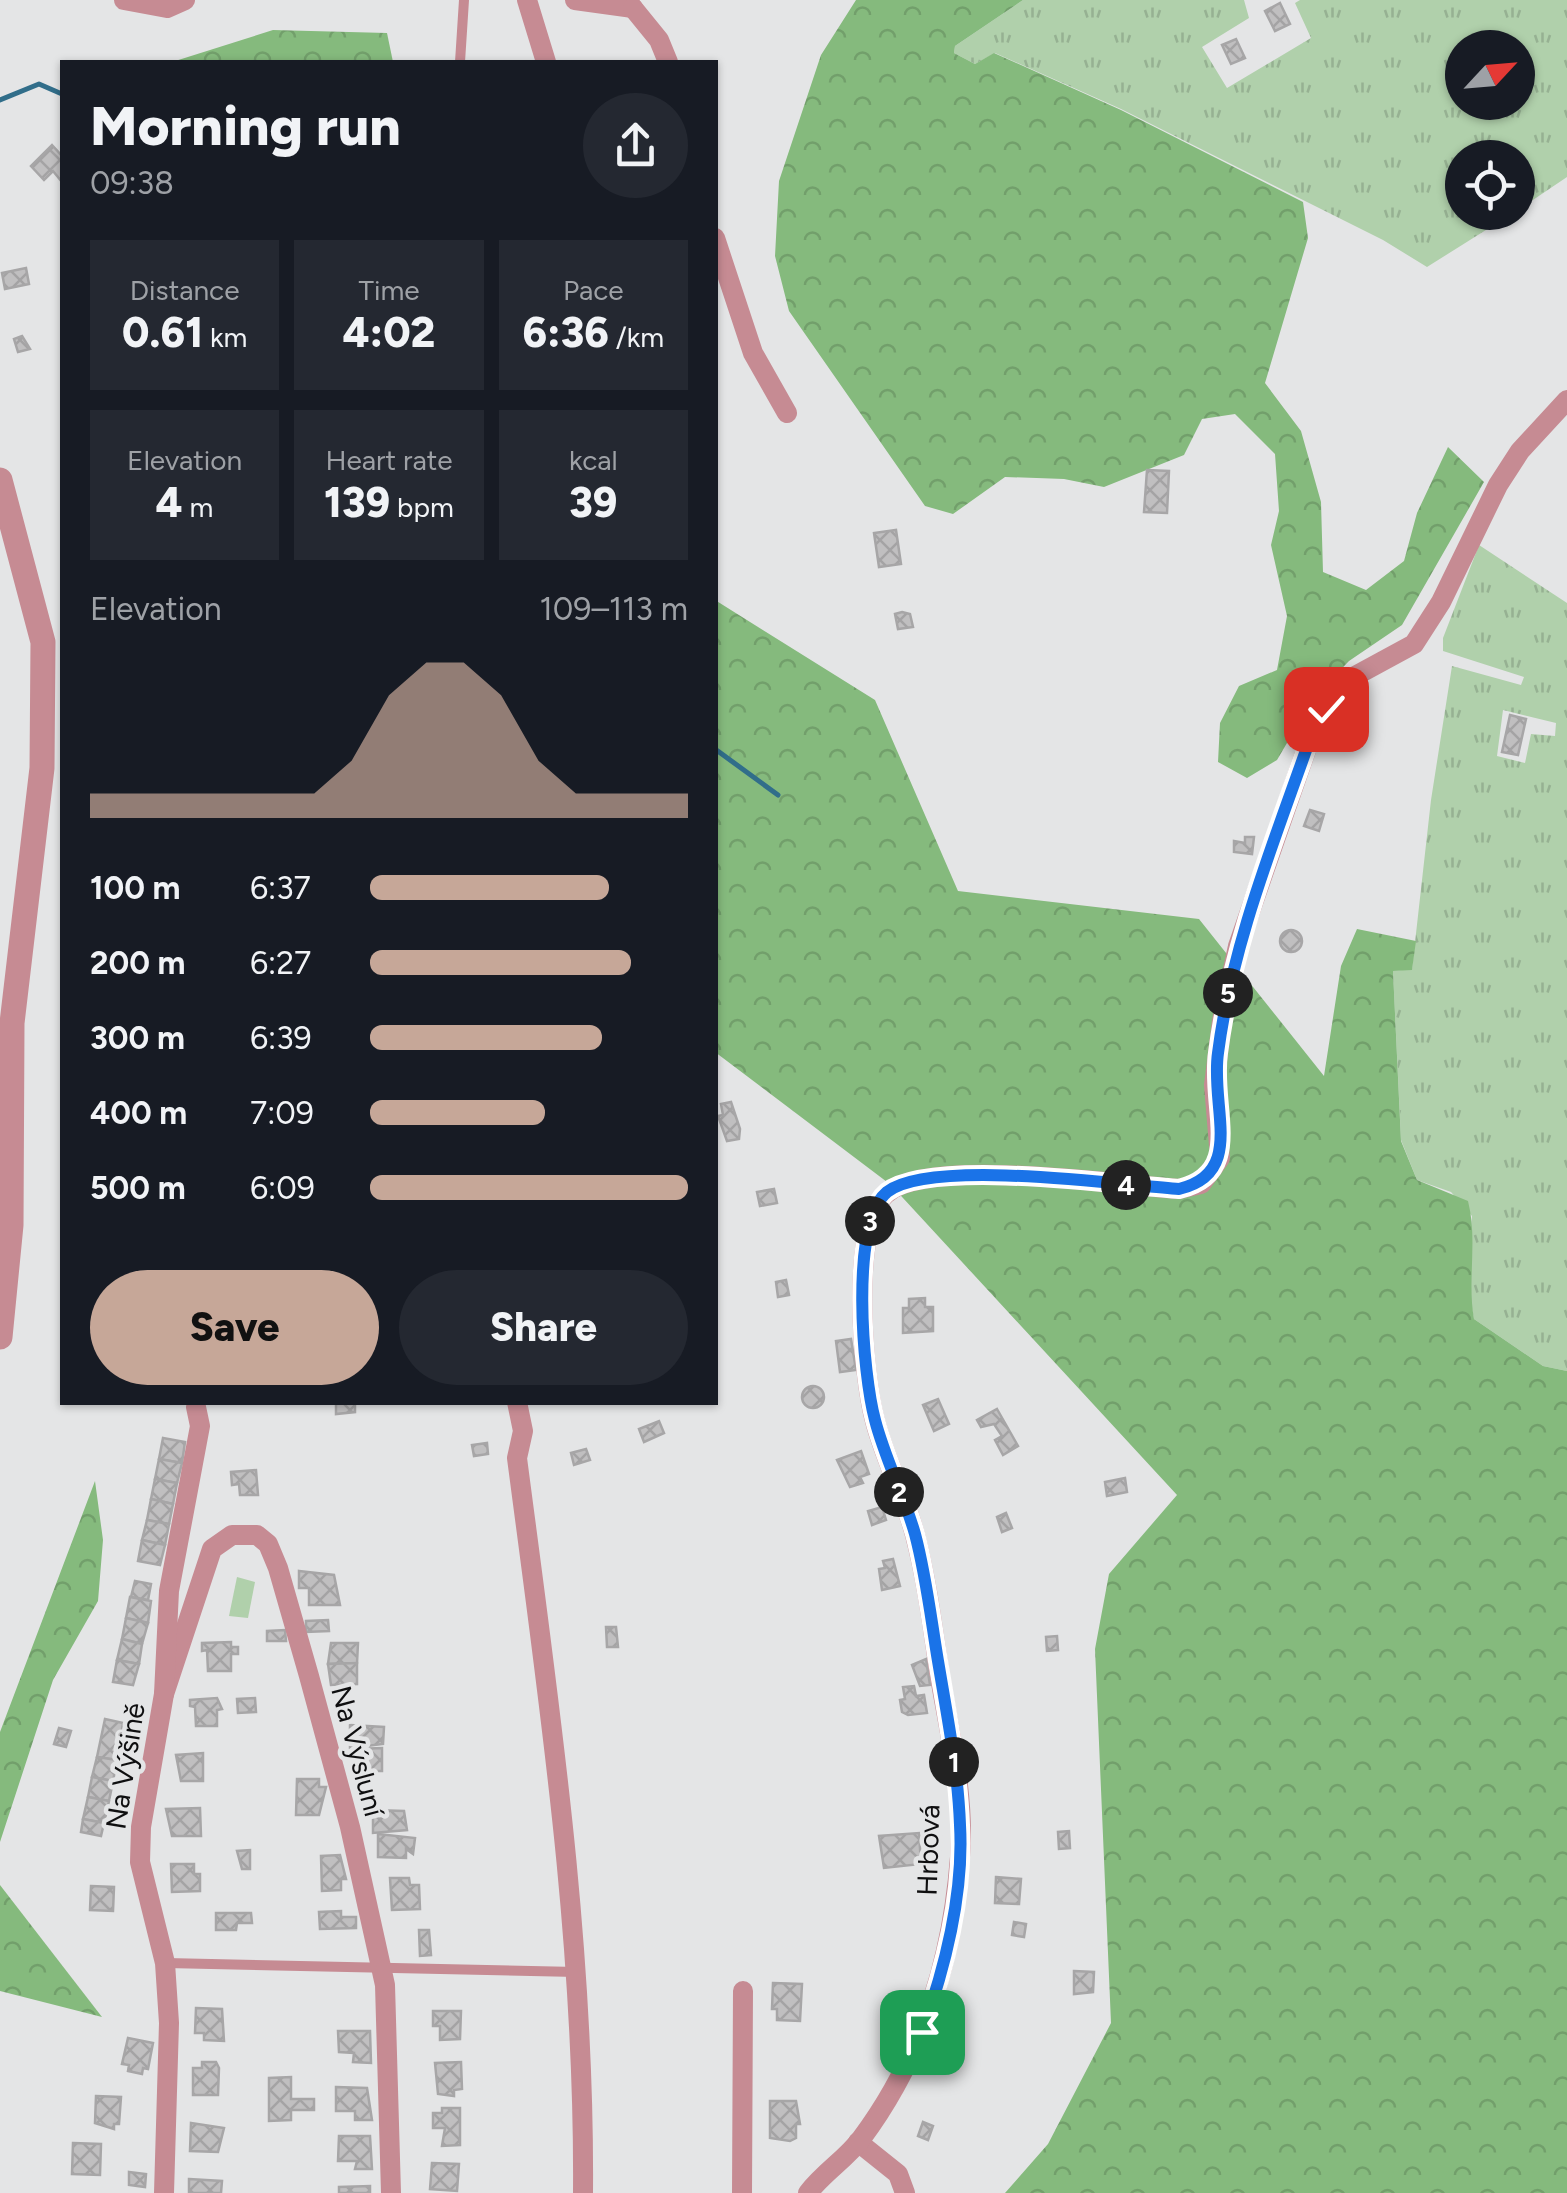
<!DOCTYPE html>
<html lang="en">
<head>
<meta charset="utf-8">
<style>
  body { margin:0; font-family:Figtree,sans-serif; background:#242831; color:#f1f3f6; height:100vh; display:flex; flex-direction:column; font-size:38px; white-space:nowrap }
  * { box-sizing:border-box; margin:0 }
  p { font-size:32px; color:#9ea1a6 }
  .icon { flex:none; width:55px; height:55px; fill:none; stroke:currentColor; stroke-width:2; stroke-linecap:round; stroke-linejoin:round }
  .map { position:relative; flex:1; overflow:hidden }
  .side { position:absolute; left:60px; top:60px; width:658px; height:1345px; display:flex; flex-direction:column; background:#171b24; border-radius:0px; box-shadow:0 2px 8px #0004 }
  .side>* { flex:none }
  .needle { width:65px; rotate:64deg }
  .buttons { position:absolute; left:1445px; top:30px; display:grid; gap:20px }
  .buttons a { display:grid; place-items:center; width:90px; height:90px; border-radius:50%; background:#171b24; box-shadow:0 2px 8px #0004; font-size:50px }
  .pin { position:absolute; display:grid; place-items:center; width:85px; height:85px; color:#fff; margin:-42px; border-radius:20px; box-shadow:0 5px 15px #0006 }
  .km { position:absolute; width:50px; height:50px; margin:-25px; border-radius:50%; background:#222; color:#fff; font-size:28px; line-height:50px; text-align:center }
  .round { display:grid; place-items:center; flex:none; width:105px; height:105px; border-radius:52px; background:#242831 }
  .head { display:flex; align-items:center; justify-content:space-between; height:170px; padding:0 30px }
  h1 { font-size:55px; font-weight:800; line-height:75px }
  .metrics { display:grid; grid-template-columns:repeat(3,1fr); gap:15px; height:170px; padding:10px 30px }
  .metrics div { display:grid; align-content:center; border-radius:0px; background:#242831; text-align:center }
  .metrics b { font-size:42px; font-weight:800 }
  .metrics small { font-size:28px; font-weight:400 }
  .metrics p { font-size:28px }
  .chart { height:280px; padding:20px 30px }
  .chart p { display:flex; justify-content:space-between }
  .chart svg { width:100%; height:180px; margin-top:10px; fill:#c6a798; opacity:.7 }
  .button { display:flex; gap:20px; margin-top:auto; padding:20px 30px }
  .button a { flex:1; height:115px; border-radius:60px; background:#c6a798; color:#111; font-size:40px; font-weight:800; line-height:115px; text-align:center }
  .button a+a { background:#242831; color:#f1f3f6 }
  ul { padding:0 30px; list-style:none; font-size:32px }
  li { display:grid; grid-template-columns:160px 120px 1fr; align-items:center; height:75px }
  li i { height:25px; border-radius:12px; background:#c6a798 }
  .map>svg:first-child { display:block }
  .grass { fill:url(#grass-tufts); fill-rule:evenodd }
  .forest { fill:url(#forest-crowns) }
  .green { fill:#b0d0ab }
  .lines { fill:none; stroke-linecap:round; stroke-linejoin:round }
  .stream { stroke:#316e8a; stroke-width:5 }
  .building { fill:url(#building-cross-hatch); stroke:#a7a6a7; stroke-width:2.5 }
  .service { stroke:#c68b93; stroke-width:10 }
  .minor { stroke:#c68b93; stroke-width:20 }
  .tertiary { stroke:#c68b93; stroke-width:25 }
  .route-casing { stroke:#fff; stroke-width:20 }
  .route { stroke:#1a73e8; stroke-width:12 }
  .labels { text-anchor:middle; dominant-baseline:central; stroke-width:9; stroke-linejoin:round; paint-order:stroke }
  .street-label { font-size:28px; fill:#0f0f10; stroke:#e4e5e6 }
</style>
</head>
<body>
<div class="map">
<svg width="1567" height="2193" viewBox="0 0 1567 2193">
  <defs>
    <pattern id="grass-tufts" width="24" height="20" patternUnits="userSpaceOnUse" patternTransform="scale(2.5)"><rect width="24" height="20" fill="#b0d0ab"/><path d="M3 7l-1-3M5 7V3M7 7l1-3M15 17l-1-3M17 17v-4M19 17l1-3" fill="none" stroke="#96b192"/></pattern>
    <pattern id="forest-crowns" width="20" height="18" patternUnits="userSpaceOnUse" patternTransform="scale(2.5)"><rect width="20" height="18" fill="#85ba7d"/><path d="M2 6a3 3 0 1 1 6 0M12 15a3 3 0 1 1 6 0" fill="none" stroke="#729f6b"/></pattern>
    <pattern id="building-cross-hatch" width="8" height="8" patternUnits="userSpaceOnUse" patternTransform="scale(2.5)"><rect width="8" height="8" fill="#c0bfc0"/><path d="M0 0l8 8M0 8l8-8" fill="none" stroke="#a4a3a4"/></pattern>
  </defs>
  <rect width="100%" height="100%" fill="#e4e5e6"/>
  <!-- grass -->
  <g class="grass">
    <path d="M1023 0H1244L1249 18 1202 47 1227 88 1311 38 1295 3 1300 0H1567V177L1518 210V158H1462V212L1513 213 1427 267 1383 240 1121 109 995 53 975 64 954 53 955 46ZM1462 48H1518V102H1462Z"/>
    <path d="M1479 545 1567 603V1371L1543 1366 1474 1319 1468 1289 1472 1216 1451 1192 1417 1180 1401 1140 1393 971 1412 969 1431 800 1452 666 1521 685 1524 677 1443 651V638ZM1503 710 1556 723 1555 736 1531 734 1525 763 1497 756Z"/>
  </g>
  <!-- forest -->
  <g class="forest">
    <polygon points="856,0 1023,0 955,46 954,53 975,64 994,53 1121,110 1303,202 1308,238 1265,383 1301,431 1321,502 1323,572 1366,590 1404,561 1417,513 1448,447 1484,482 1402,625 1349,661 1314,697 1277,760 1247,778 1218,762 1220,723 1239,686 1277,670 1287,616 1271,545 1279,511 1275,454 1235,414 1202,419 1184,455 1104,487 1064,479 1005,477 953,514 925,506 789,311 775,256 779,181 821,55"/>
    <polygon points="273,30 387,33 393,62 172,62"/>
    <path d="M715 600 875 700 958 891 1199 919 1324 1076 1341 966 1357 929 1416 941 1412 970 1393 971 1401 1141 1417 1180 1468 1201C1478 1240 1467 1280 1474 1319L1543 1366 1567 1371V2193H1005L1048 2144 1111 2023 1095 1649 1109 1574 1177 1495 891 1185 715 1052Z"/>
    <polygon points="95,1481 103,1540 98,1601 53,1680 0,1842 0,1732"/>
    <polygon points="0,1885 102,2017 0,1991"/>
  </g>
  <!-- green -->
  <polygon class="green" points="237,1577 255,1582 248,1618 229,1616"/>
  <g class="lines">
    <!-- stream -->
    <g class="stream">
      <polyline points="0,100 39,84 62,94"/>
      <polyline points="715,749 778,795"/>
    </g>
  </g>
  <!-- building -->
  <g class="building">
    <polygon points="1280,3 1290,24 1275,31 1265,11"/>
    <polygon points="1236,39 1245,58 1231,64 1222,45"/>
    <polygon points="52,145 62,156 62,182 53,171 44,180 31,166"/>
    <polygon points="26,268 29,284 5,289 2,273"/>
    <polygon points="22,336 30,349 18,352 14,339"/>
    <polygon points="1147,470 1169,471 1167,513 1144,512"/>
    <polygon points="896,530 901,564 879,567 874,533"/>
    <polygon points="902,612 910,614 913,627 898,629 895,614"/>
    <polygon points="1510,715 1526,719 1518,755 1502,752"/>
    <polygon points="1310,810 1324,814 1319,831 1304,826"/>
    <polygon points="1245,837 1254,837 1252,854 1234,852 1234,841 1245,843"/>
    <circle cx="1291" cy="941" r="11"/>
    <polygon points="731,1102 740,1129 739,1139 727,1141 718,1116 723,1115 721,1104"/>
    <polygon points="774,1189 777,1203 760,1206 757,1192"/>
    <polygon points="786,1280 789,1295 778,1297 776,1282"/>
    <polygon points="925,1298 925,1307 933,1307 933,1331 903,1333 903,1308 909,1308 909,1299"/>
    <polygon points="851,1339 856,1370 840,1372 836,1341"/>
    <circle cx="813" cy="1397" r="11"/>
    <polygon points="938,1399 949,1424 934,1431 923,1405"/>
    <polygon points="336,1402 355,1402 355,1412 336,1414"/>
    <polygon points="997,1409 1018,1446 1003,1455 995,1440 1002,1436 994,1424 981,1427 977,1420"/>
    <polygon points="659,1421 664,1433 644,1442 639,1429"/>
    <polygon points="163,1438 185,1442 182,1463 159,1459"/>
    <polygon points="487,1443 488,1454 474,1456 472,1445"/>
    <polygon points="586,1449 590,1460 574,1465 571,1453"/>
    <polygon points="861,1451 869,1474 860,1477 863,1483 850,1487 837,1460"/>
    <polygon points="159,1459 182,1463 177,1483 155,1479"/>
    <polygon points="256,1470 258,1495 240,1495 239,1484 232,1485 231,1472"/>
    <polygon points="1125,1478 1127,1492 1107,1496 1105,1482"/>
    <polygon points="155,1479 177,1483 173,1504 151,1499"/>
    <polygon points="151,1499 173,1504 169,1524 147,1520"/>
    <polygon points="882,1507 886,1520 872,1525 868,1511"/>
    <polygon points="1006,1513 1012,1528 1002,1532 997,1517"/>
    <polygon points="147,1520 169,1524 165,1545 142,1540"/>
    <polygon points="142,1540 165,1545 160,1565 138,1561"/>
    <polygon points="893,1559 900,1586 882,1590 879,1569 885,1568 883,1561"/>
    <polygon points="299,1571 334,1575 340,1605 309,1605 309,1588 299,1588"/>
    <polygon points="135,1581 151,1584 148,1600 131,1597"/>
    <polygon points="130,1597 151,1601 148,1623 126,1618"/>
    <polygon points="126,1618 148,1623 142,1644 122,1639"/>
    <polygon points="328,1620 329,1631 306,1632 306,1621"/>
    <polygon points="606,1627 616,1627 618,1647 607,1647"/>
    <polygon points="285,1630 286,1641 267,1641 267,1631"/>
    <polygon points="1057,1636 1058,1650 1047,1651 1046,1637"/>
    <polygon points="122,1639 142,1644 139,1664 117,1660"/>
    <polygon points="231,1642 231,1647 238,1647 238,1654 231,1654 231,1671 208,1671 207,1650 202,1651 202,1643"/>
    <polygon points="331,1643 358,1643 357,1663 328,1664"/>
    <polygon points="926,1659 930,1685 920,1686 912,1665"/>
    <polygon points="117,1660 139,1664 133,1685 113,1682"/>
    <polygon points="357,1663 357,1684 331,1685 328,1664"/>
    <polygon points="914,1686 916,1696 924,1695 927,1713 908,1715 902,1712 900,1700 905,1699 903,1687"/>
    <polygon points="217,1698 222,1709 217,1710 217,1726 196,1726 195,1707 190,1706 190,1700"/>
    <polygon points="255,1698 256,1712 238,1713 237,1699"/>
    <polygon points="105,1719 123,1723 117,1760 97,1757"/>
    <polygon points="350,1725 384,1727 383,1744 350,1748"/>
    <polygon points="59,1728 71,1731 66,1747 54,1744"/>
    <polygon points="382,1748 382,1771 355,1771 354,1749"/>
    <polygon points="203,1753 203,1781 181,1781 176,1755"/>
    <polygon points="97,1757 117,1760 113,1781 92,1777"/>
    <polygon points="92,1777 113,1781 109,1801 88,1797"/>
    <polygon points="297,1779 319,1779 319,1787 326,1787 319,1815 296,1815"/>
    <polygon points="88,1797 109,1801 104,1823 83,1819"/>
    <polygon points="200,1808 201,1836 172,1836 166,1809"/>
    <polygon points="373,1810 404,1811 407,1830 373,1833"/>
    <polygon points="83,1819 104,1823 101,1836 81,1832"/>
    <polygon points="1069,1831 1070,1848 1059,1849 1058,1832"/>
    <polygon points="919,1833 921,1864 884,1868 879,1836"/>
    <polygon points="378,1834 415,1838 413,1854 406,1849 406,1858 378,1857"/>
    <polygon points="250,1850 250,1869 242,1869 237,1851"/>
    <polygon points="340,1855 346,1879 341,1879 341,1890 322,1891 321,1856"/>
    <polygon points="171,1864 194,1864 194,1874 200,1874 200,1891 172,1892"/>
    <polygon points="996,1877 1021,1879 1019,1904 995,1903"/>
    <polygon points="390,1878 409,1878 410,1885 419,1885 420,1909 392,1910"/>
    <polygon points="91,1886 114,1887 113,1911 90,1910"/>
    <polygon points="341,1911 341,1917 356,1917 356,1928 320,1929 319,1912"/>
    <polygon points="216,1913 251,1913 252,1923 237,1923 236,1930 216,1930"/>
    <polygon points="1014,1922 1026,1924 1024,1937 1012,1935"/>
    <polygon points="419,1930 429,1930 431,1955 420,1956"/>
    <polygon points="1074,1971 1094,1972 1093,1992 1074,1994"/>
    <polygon points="773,1983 802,1984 800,2021 777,2020 777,2009 772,2009"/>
    <polygon points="196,2008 222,2009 224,2041 204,2040 204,2033 195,2033"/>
    <polygon points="433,2011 461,2011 460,2039 440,2040 440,2026 433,2026"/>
    <polygon points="338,2031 370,2031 371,2063 353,2062 354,2053 339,2052"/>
    <polygon points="128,2038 153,2043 148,2069 143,2068 142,2074 128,2071 129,2065 122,2064"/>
    <polygon points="202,2062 216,2062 219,2068 218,2095 193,2095 193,2068 202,2068"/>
    <polygon points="461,2062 462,2089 454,2090 454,2096 438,2094 435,2063"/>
    <polygon points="291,2077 291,2099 314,2099 314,2110 291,2110 291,2120 269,2121 269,2078"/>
    <polygon points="336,2087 367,2088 372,2120 355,2120 355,2111 336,2111"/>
    <polygon points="96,2096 121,2097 119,2124 114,2124 114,2129 95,2123"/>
    <polygon points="770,2101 796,2101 800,2124 796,2124 796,2138 790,2141 770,2138"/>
    <polygon points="442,2108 460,2108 460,2145 442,2146 445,2128 433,2128 433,2113 442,2113"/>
    <polygon points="923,2122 933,2126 928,2140 918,2136"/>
    <polygon points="191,2123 224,2128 218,2152 190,2151"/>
    <polygon points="339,2136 370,2136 372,2169 355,2169 357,2161 338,2161"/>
    <polygon points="73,2143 101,2144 100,2175 72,2174"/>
    <polygon points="432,2163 459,2164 457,2191 430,2189"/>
    <polygon points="129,2172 146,2174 145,2187 129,2185"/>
    <polygon points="189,2179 222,2181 221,2193 189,2193"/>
    <polygon points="370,2186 370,2193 339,2193 339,2187"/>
  </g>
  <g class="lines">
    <!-- service -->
    <g class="service">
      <polyline points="460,62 464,0"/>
      <polyline points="166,1963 577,1972"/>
    </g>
    <!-- minor -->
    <g class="minor">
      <polyline points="124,0 167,8 185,0"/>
      <polyline points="527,0 546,62"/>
      <polyline points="575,0 633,8"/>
      <polyline points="633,8 659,40 668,62"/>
      <polyline points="715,238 753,353 787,413"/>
      <path d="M517 1402 523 1431 517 1458C549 1703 585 1946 583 2193"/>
      <polyline points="164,1694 212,1549 232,1535 257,1535 268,1544 278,1568 309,1676 350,1827 385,1985 391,2193"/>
      <polyline points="858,2142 898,2174 905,2193"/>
      <polyline points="164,2193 169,2023 165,1963 140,1862 141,1827 164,1694 169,1591 200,1426 196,1407"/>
      <polyline points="742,2193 743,1991"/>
      <path d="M808 2193C824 2172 846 2159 861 2139 923 2056 952 1960 960 1857 965 1798 950 1736 940 1677 933 1630 927 1581 915 1535 905 1496 885 1460 875 1421 863 1377 849 1223 887 1193 930 1157 1119 1185 1179 1189L1201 1184 1220 1158 1214 1085 1222 1021 1238 946 1310 739 1344 682 1414 644 1441 602 1498 485 1520 451 1567 400"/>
    </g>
    <!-- tertiary -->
    <polyline class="tertiary" points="0,480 43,642 42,768 12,1023 11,1225 0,1337"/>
  </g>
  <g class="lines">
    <!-- route casing -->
    <g class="route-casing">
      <path id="route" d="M922 2032C945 1968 964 1894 960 1825 958 1770 947 1715 938 1661 931 1619 926 1575 915 1534 904 1495 885 1459 875 1420 863 1376 849 1223 887 1192 931 1158 1119 1185 1179 1189 1246 1173 1210 1108 1218 1053 1232 944 1274 842 1310 739L1326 709"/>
    </g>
    <!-- route -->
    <use href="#route" class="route"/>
  </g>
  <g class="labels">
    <!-- street labels -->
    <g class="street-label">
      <text transform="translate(358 1751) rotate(75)">Na Výsluní</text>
      <text transform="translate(125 1766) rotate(-81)">Na Výšině</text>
      <text transform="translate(928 1850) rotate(-88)">Hrbová</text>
    </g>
  </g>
</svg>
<div class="buttons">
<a><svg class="needle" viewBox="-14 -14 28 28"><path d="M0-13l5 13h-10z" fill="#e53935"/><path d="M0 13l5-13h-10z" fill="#9ea1a6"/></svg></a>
<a><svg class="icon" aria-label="locate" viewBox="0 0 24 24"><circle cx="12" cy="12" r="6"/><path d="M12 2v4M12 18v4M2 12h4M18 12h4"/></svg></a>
</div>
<div class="pin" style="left:922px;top:2032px;background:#1e9e55"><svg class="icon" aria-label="arrive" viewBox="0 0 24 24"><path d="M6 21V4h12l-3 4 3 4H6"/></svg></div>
<div class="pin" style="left:1326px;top:709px;background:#d93025"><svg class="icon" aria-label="check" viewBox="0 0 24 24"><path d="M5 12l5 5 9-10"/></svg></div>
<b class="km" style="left:954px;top:1762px">1</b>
<b class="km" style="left:899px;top:1492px">2</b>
<b class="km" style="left:870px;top:1221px">3</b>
<b class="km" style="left:1126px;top:1185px">4</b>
<b class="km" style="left:1228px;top:993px">5</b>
<section class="side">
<div class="head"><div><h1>Morning run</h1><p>09:38</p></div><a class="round"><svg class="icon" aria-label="share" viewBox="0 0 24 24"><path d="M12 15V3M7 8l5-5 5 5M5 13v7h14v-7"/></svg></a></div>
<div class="metrics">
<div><p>Distance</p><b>0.61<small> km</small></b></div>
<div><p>Time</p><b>4:02</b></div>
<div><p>Pace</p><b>6:36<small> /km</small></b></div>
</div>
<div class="metrics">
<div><p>Elevation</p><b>4<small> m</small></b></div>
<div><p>Heart rate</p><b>139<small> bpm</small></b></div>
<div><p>kcal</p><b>39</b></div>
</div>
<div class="chart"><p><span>Elevation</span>109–113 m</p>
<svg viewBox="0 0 160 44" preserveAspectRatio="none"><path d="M0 44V38L10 38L20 38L30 38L40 38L50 38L60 38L70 30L80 14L90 6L100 6L110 14L120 30L130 38L140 38L150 38L160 38V44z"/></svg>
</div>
<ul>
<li><b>100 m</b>6:37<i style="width:75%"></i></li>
<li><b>200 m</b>6:27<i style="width:82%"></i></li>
<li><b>300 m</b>6:39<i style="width:73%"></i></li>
<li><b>400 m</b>7:09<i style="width:55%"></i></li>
<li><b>500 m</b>6:09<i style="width:100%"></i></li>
</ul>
<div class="button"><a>Save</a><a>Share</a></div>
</section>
</div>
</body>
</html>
